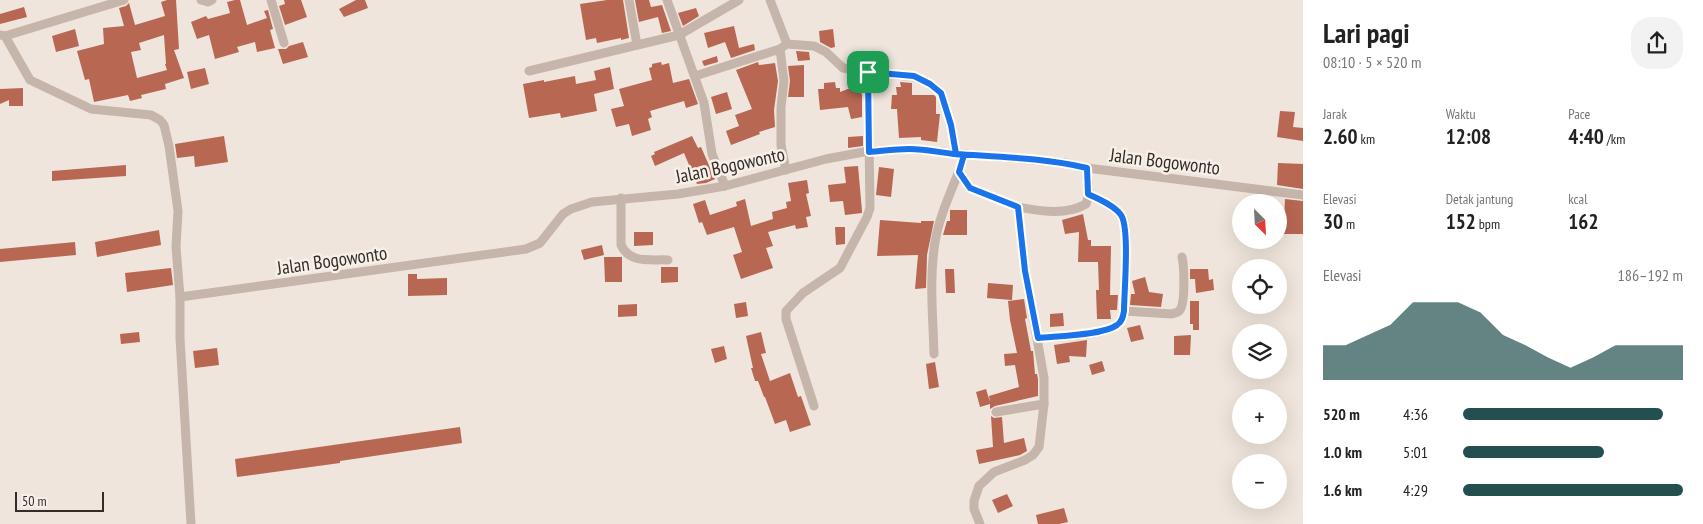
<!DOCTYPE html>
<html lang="id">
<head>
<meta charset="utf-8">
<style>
  body { margin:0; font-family:"PT Sans Narrow",sans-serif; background:#f2f2f2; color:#222; height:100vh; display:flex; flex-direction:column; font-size:19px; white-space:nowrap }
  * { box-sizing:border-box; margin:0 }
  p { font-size:16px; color:#767676 }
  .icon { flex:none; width:28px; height:28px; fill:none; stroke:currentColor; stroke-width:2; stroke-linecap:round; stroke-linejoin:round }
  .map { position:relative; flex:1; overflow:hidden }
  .panel { display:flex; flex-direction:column; background:#fff; width:400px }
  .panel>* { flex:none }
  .needle { width:32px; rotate:156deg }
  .buttons { position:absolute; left:1232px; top:194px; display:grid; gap:10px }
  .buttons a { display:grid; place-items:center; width:55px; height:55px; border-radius:50%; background:#fff; box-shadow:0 5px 20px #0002; font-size:25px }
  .scale { position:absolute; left:15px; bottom:12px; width:89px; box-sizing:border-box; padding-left:5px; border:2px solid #342c28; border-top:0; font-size:14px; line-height:18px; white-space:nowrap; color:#342c28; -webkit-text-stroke:4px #f7f0e8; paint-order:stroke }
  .pin { position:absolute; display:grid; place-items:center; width:42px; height:42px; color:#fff; margin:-21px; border-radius:10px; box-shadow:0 2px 8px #0006 }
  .round { display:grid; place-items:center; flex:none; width:52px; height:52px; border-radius:20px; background:#f2f2f2 }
  .summary { display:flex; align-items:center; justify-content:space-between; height:85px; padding:0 20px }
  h1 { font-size:28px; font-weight:700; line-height:38px }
  .metrics { display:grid; grid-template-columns:repeat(3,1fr); gap:8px; height:85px; padding:5px 20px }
  .metrics div { display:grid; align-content:center }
  .metrics b { font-size:21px; font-weight:700 }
  .metrics small { font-size:14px; font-weight:400 }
  .metrics p { font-size:14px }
  .chart { height:140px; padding:10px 20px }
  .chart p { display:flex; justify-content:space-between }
  .chart svg { width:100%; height:90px; margin-top:5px; fill:#234f50; opacity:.7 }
  ul { padding:0 20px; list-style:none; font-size:16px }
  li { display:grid; grid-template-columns:80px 60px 1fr; align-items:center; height:38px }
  li i { height:12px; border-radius:6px; background:#234f50 }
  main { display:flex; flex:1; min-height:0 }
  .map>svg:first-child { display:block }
  .building { fill:#b76752; fill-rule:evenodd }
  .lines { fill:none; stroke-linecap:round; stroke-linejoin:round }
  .minor { stroke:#c5b5aa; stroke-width:9 }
  .route-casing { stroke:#fff; stroke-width:10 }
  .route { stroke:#1a73e8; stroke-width:6 }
  .labels { text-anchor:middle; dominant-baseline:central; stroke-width:5; stroke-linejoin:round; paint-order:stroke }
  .street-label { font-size:19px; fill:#342c28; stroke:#f7f0e8 }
</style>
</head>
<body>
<main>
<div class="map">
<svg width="1303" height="524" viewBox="0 0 1303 524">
  <rect width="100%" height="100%" fill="#efe5dc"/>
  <!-- building -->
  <g class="building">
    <path d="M167 0H176L179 49 174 50 184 78 165 84 166 89 141 95 142 98 130 101 128 95 94 102 89 79 85 80 77 51 104 44 103 28 124 26 119 8 126 6 129 3 135 25 165 16 161 2ZM164 35 166 64H165L167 70 137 78 131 52 141 50 139 43Z"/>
    <polygon points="235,0 240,0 247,25 267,18 264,11 268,10 273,29 270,30 275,48 257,52 255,42 237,47 239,52 215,59 209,35 197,39 191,22 206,16 208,19 230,13 227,2"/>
    <polygon points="284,0 301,0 307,17 285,25 279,6 285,4"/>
    <polygon points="356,0 365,0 368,8 344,17 339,9"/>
    <polygon points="607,0 623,0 629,38 621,40 621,38 597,43 596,38 586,40 580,4"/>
    <polygon points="635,0 649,0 651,7 662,5 671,31 662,33 658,17 639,22"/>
    <polygon points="24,7 27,17 0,24 0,14"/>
    <polygon points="696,8 699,16 683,26 678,13"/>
    <polygon points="734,26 739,48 754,44 755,50 731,58 725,42 708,48 704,33"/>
    <polygon points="75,29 79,46 56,52 52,36"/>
    <polygon points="833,29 835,47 831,48 820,42 819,31"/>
    <polygon points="303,42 308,57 283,64 278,49 286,49 289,46"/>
    <polygon points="796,51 809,52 810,60 798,61"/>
    <polygon points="717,56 718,62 704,66 702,61"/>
    <polygon points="661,62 662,65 669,63 673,83 689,79 698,104 686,108 684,101 650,111 652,117 648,119 651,130 632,136 629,124 616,127 611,109 624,106 619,89 652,80 649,68 652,67 652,64"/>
    <polygon points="758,62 759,65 775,63 778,81 774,110 775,127 759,132 760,134 731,145 726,131 739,126 735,115 752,109 736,70"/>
    <polygon points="804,65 804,97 788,97 790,81 788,66"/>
    <polygon points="610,67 614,89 594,94 597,111 561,118 560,113 529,118 523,84 544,80 544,82 575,76 576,84 596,80 594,71"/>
    <polygon points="205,68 209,84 191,89 187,72"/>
    <polygon points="835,82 836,88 840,88 840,92 858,85 862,95 862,117 851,119 848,107 820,110 818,89 824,89 824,83"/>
    <polygon points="900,82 912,83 912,95 934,95 936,97 936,114 940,114 937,142 921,140 921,137 899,138 897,109 891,109 892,95 897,95 896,87 901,87"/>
    <polygon points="23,88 23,106 9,106 9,100 0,104 0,89"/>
    <polygon points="727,92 732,109 716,114 711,97"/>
    <polygon points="1280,111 1295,112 1293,127 1303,128 1303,141 1277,137"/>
    <polygon points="224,136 228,162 195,167 194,156 177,158 175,144"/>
    <polygon points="692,136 698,148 701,147 715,179 706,183 697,184 684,153 655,166 651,156 655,154 654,152"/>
    <polygon points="863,136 863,146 848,148 848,137"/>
    <polygon points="1278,163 1303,164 1303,189 1277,185"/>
    <polygon points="126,165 126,176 52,181 52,171"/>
    <polygon points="858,166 862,211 862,213 845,215 843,201 830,202 828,185 846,183 844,167"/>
    <polygon points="879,167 894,169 891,197 876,195"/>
    <polygon points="807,180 809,193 806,194 811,216 806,217 808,227 796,229 795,225 768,232 773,246 766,248 773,268 741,279 733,255 742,252 734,227 707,235 702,222 699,223 693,204 705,200 710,215 737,206 736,202 745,199 751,226 773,219 772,212 787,208 786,202 791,201 788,183"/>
    <polygon points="1285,199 1303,201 1303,234 1279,234 1279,221 1284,221"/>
    <polygon points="950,210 967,210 967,235 943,235 947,221 950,221"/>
    <polygon points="1083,214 1088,240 1091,240 1091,246 1111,246 1110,295 1118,295 1117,310 1110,310 1111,319 1097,319 1096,290 1099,290 1098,262 1078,262 1079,232 1065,234 1062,220"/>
    <polygon points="880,220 921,223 921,221 934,221 927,255 926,288 915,289 918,255 877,256"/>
    <polygon points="835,227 845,227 845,244 836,245"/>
    <polygon points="159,230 161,245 97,257 95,242"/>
    <polygon points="634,232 653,232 653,245 634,246"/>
    <polygon points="75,242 76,255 0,262 0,249"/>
    <polygon points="602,245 604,255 584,260 581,250"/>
    <polygon points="604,257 622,257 622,282 605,282"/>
    <polygon points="661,267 678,267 678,282 661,283"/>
    <polygon points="171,268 173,285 127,292 125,273"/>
    <polygon points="945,269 954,269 955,293 946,293"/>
    <polygon points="1190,269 1208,269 1209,280 1213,279 1214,290 1196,293 1195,279 1190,279"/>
    <polygon points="408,274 417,274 417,279 447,278 447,295 408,296"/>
    <polygon points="1145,277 1149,292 1163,294 1161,307 1130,305 1131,294 1135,294 1132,281"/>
    <polygon points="988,283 1013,285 1012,300 987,298"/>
    <polygon points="1024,299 1027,318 1025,319 1031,351 1033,351 1035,374 1037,374 1038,379 1038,396 995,406 990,409 990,404 980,407 976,392 986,389 990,402 989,396 1019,387 1015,365 1005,366 1004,354 1017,353 1010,320 1008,301"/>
    <polygon points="1190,301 1199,301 1199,330 1193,330 1193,324 1190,324"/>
    <polygon points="746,302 748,316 736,318 734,304"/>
    <polygon points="637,304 637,316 618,317 618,305"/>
    <polygon points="1063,313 1064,326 1050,327 1050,314"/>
    <polygon points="1140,325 1144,339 1131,342 1127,328"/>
    <polygon points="139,332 140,342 121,344 120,334"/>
    <polygon points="761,332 766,353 761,354 770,381 790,373 798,397 801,396 811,425 790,432 786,420 775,424 765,397 764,397 758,381 755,381 751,368 753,368 746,336"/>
    <polygon points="1191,335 1190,355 1174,355 1174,336"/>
    <polygon points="1087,340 1086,357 1069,356 1070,362 1057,364 1054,345"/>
    <polygon points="724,346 727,359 715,363 711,349"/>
    <polygon points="217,348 219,365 195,368 193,351"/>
    <polygon points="1102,361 1105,371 1092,375 1089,365"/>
    <polygon points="935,362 939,387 929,389 926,364"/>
    <polygon points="991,416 994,418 1002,417 1004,443 1024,438 1027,451 1020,455 979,464 976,450 993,447"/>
    <polygon points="460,427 462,443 340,461 340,463 237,477 235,459"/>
    <polygon points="1007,494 1013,506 998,513 992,500"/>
    <polygon points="1064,508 1068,522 1059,524 1038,524 1036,515"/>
  </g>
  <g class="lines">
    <!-- minor -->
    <g class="minor">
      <polyline points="201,0 208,2 212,0"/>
      <polyline points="271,0 284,43"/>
      <polyline points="629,0 637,45"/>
      <polyline points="667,0 704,103 712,154 725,186"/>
      <polyline points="770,0 787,44 814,46 826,52 843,68 868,72 914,77 930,84 941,93 951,125 956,154"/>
      <polyline points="0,35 5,36 30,80 91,109 151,115 160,120 164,125 169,146 178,211 176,247 180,297 180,338 191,524"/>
      <polyline points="5,36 124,0"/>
      <polyline points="780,49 784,81 781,107 781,145 786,170"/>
      <polyline points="529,71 679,35 739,0"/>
      <polyline points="695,76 780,49 784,46"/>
      <polyline points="959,172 970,188 1018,207"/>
      <path d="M621 198V245C630 264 650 259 668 260"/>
      <polyline points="180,297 526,249 540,243 563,214 571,209 592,202 678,194 725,186 826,159 869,151 909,149 1067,163 1087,168 1303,195"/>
      <path d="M1124 311 1172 314C1174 313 1177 313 1179 311 1186 305 1184 266 1182 257"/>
      <path d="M1038 338C1059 336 1092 336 1112 328 1117 326 1121 322 1123 317 1125 300 1129 231 1123 218 1118 207 1099 200 1089 194"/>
      <path d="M934 354C933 317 929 279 935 242 940 212 955 184 965 155"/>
      <polyline points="814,406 786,319 786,311 803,293 840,268 867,217 870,208 868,72"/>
      <polyline points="996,412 1044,404"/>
      <path d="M980 524 974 509V501L979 486 994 472 1025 460 1033 455 1039 447 1044 404V378L1025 271 1018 207C1041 211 1065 216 1086 204L1089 194 1087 168"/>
    </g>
  </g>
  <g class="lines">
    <!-- route casing -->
    <g class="route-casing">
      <path id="route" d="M868 72 869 152C882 151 896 149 909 149 928 149 946 154 964 155L959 172 970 188 1018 207 1025 271 1038 338C1055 336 1104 335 1117 325 1122 322 1123 317 1124 311 1124 293 1130 228 1121 215 1114 205 1098 199 1088 194L1087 168C1045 158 999 157 956 154L951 125 941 93 930 84 914 76 868 72"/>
    </g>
    <!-- route -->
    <use href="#route" class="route"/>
  </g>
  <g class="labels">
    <!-- street labels -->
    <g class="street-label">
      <text transform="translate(1165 161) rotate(7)">Jalan Bogowonto</text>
      <text transform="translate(730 165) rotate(-12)">Jalan Bogowonto</text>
      <text transform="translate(332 260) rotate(-8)">Jalan Bogowonto</text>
    </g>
  </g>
</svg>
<div class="buttons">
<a><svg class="needle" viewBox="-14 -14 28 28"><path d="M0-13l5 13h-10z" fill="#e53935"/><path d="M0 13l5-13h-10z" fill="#767676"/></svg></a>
<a><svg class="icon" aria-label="locate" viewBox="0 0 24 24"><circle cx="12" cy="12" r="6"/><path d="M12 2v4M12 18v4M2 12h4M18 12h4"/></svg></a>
<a><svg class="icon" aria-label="layers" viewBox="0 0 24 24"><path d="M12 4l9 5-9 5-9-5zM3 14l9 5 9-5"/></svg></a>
<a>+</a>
<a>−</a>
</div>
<div class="scale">50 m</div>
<div class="pin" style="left:868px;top:72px;background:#1e9e55"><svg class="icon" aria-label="arrive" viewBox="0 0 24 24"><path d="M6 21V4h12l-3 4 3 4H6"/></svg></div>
</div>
<section class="panel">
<div class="summary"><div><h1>Lari pagi</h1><p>08:10 · 5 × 520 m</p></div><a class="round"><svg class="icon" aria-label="share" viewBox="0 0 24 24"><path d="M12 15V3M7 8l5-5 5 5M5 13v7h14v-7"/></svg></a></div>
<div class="metrics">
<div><p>Jarak</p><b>2.60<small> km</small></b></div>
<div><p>Waktu</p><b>12:08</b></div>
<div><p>Pace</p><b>4:40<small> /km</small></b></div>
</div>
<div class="metrics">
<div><p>Elevasi</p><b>30<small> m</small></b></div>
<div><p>Detak jantung</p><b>152<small> bpm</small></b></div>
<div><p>kcal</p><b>162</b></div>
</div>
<div class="chart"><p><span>Elevasi</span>186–192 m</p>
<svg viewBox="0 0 160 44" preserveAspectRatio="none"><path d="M0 44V27L10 27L20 22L30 17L40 6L50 6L60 6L70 11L80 22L90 27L100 33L110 38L120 33L130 27L140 27L150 27L160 27V44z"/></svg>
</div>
<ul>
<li><b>520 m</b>4:36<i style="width:91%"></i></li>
<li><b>1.0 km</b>5:01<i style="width:64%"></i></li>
<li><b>1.6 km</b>4:29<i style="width:100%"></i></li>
</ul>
</section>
</main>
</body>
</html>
